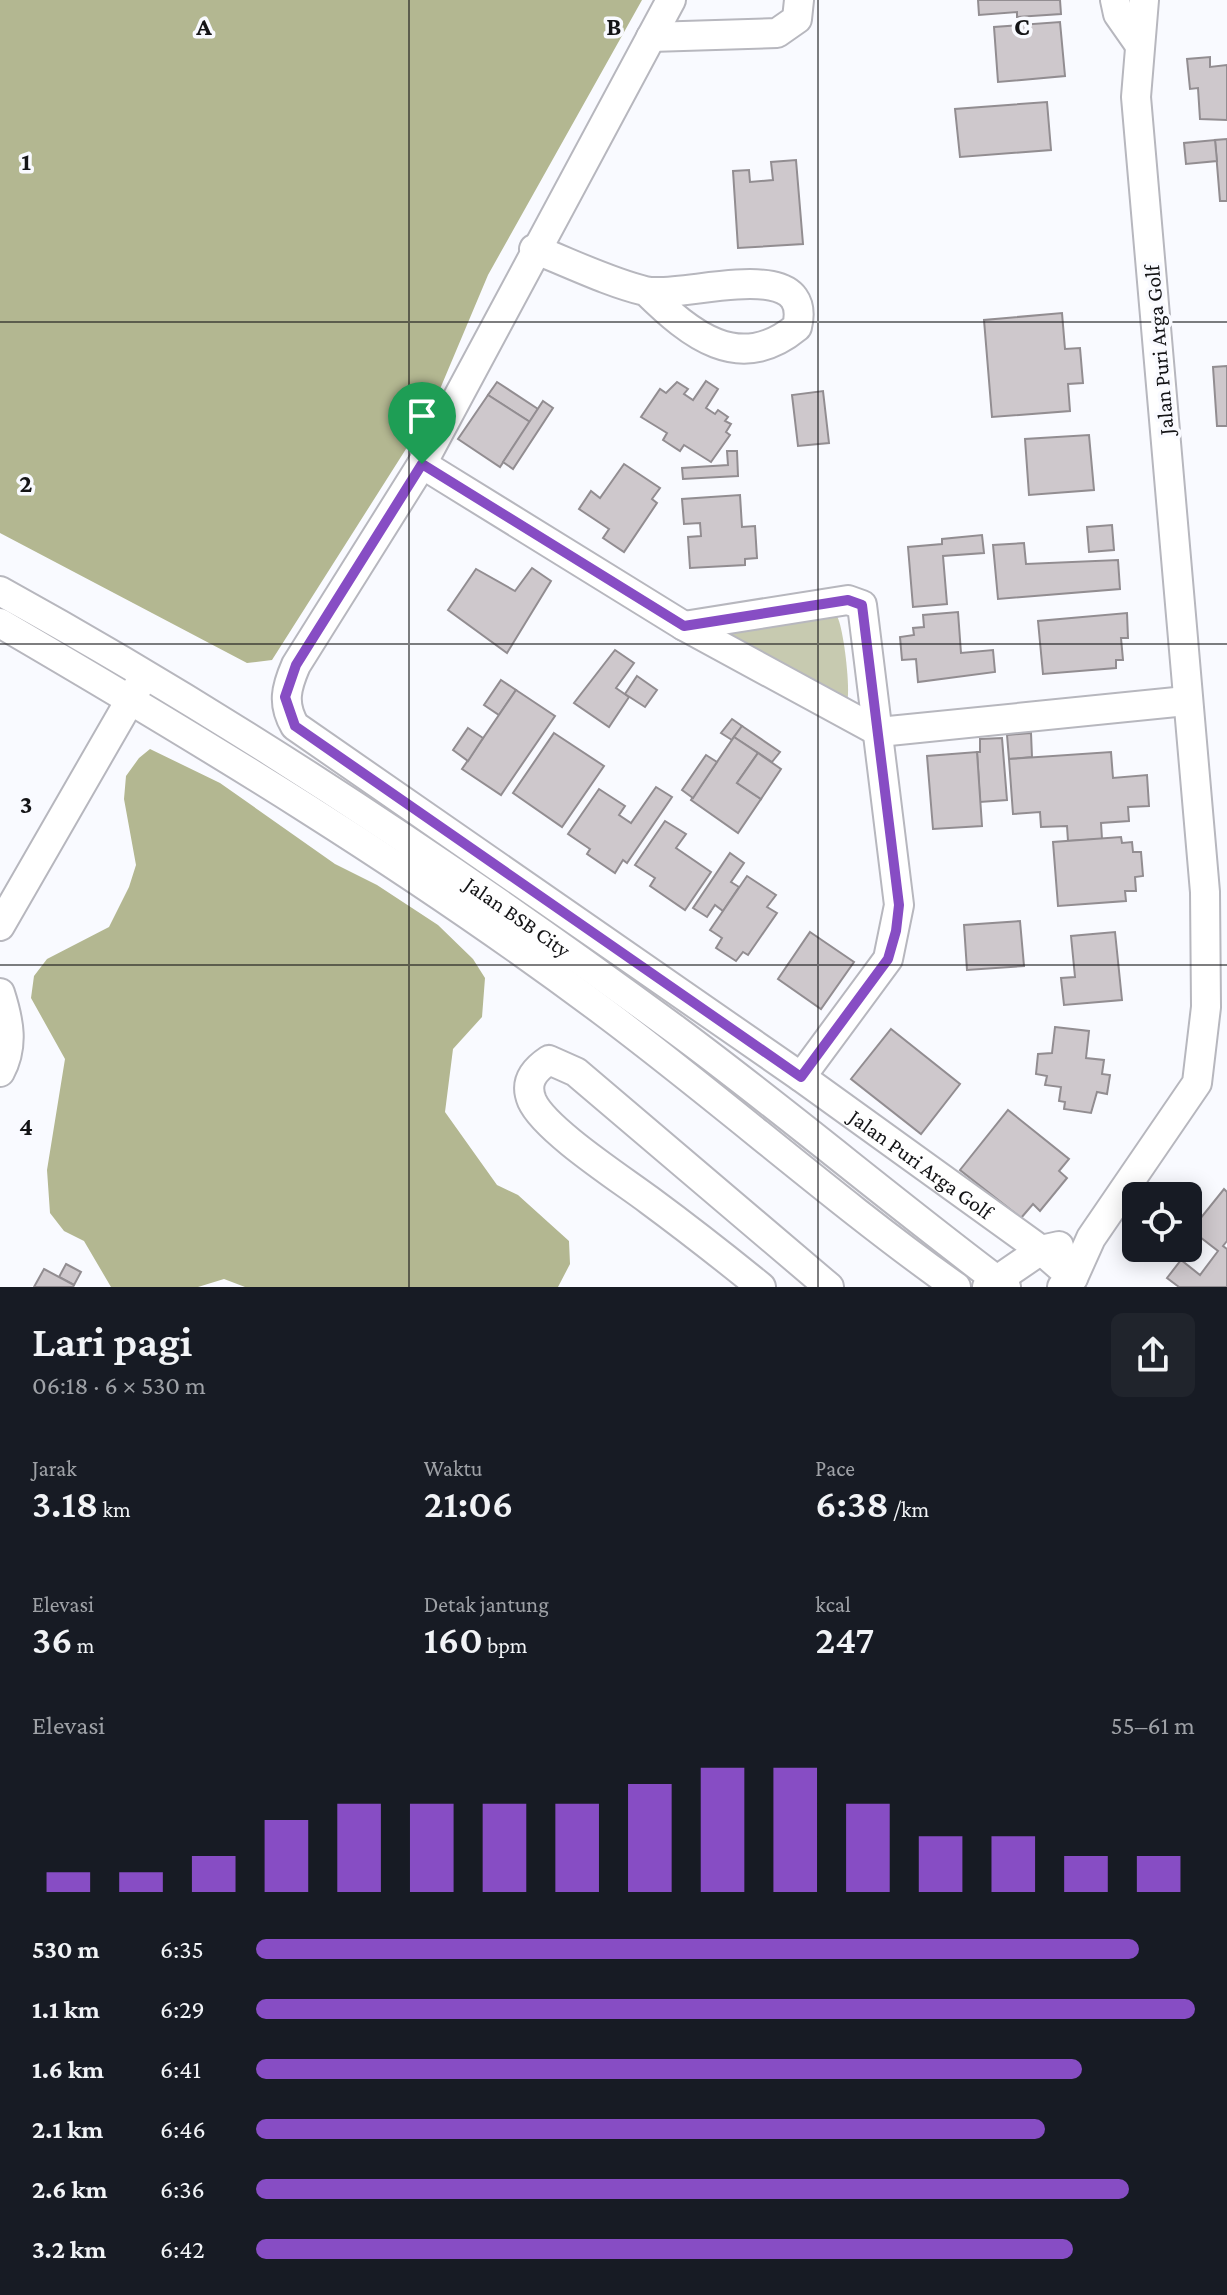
<!DOCTYPE html>
<html lang="id">
<head>
<meta charset="utf-8">
<style>
  body { margin:0; font-family:"Crimson Pro",serif; background:#20242c; color:#f1f3f6; height:100vh; display:flex; flex-direction:column; font-size:30px; white-space:nowrap }
  * { box-sizing:border-box; margin:0 }
  p { font-size:26px; color:#9ea1a6 }
  .icon { flex:none; width:44px; height:44px; fill:none; stroke:currentColor; stroke-width:2; stroke-linecap:round; stroke-linejoin:round }
  .map { position:relative; height:1287px; overflow:hidden }
  .side { display:flex; flex-direction:column; background:#171b24; flex:1 }
  .side>* { flex:none }
  .controls { position:absolute; left:1122px; top:1182px; display:grid; gap:16px }
  .controls a { display:grid; place-items:center; width:80px; height:80px; border-radius:12px; background:#171b24; box-shadow:0 4px 20px #0003; font-size:40px }
  .pin { position:absolute; display:grid; place-items:center; width:68px; height:68px; color:#fff; margin:-82px -34px; border-radius:50% 50% 50% 0; rotate:-45deg; box-shadow:0 0 8px #0007 }
  .pin .icon { rotate:45deg }
  .round { display:grid; place-items:center; flex:none; width:84px; height:84px; border-radius:12px; background:#20242c }
  .headline { display:flex; align-items:center; justify-content:space-between; height:136px; padding:0 32px }
  h1 { font-size:44px; font-weight:600; line-height:60px }
  .figures { display:grid; grid-template-columns:repeat(3,1fr); gap:12px; height:136px; padding:8px 32px }
  .figures div { display:grid; align-content:center }
  .figures b { font-size:40px; font-weight:600 }
  .figures small { font-size:22px; font-weight:400 }
  .figures p { font-size:22px }
  .chart { height:224px; padding:16px 32px }
  .chart p { display:flex; justify-content:space-between }
  .chart svg { width:100%; height:144px; margin-top:8px; stroke:#874dc4; stroke-width:6 }
  ul { padding:0 32px; list-style:none; font-size:26px }
  li { display:grid; grid-template-columns:128px 96px 1fr; align-items:center; height:60px }
  li i { height:20px; border-radius:10px; background:#874dc4 }
  .map>svg:first-child { display:block }
  .green { fill:#c7cab0 }
  .forest { fill:#b3b791 }
  .building { fill:#cec8cc; stroke:#928d91; stroke-width:2 }
  .lines { fill:none; stroke-linecap:round; stroke-linejoin:round }
  .minor-casing { stroke:#b7b7be; stroke-width:32 }
  .minor { stroke:#fff; stroke-width:28 }
  .route-casing { stroke:#fff; stroke-width:16 }
  .route { stroke:#874dc4; stroke-width:10 }
  .grid { fill:none; stroke:#141416; stroke-width:2; stroke-opacity:0.55 }
  .labels { text-anchor:middle; dominant-baseline:central; stroke-width:7; stroke-linejoin:round; paint-order:stroke }
  .street-label { font-size:22px; fill:#141416; stroke:#f9faff }
  .grid-label { font-size:26px; text-anchor:middle; font-weight:bold; fill:#141416; stroke:#f9faff; stroke-width:7; stroke-linejoin:round; paint-order:stroke }
</style>
</head>
<body>
<div class="map">
<svg width="1227" height="1287" viewBox="0 0 1227 1287">
  <rect width="100%" height="100%" fill="#f9faff"/>
  <!-- green -->
  <path class="green" d="M836 615C843 621 851 691 847 701L726 632Z"/>
  <!-- forest -->
  <g class="forest">
    <polygon points="0,0 642,0 488,275 432,408 272,660 247,663 0,533"/>
    <polygon points="150,749 220,783 335,864 377,885 438,925 473,959 485,978 482,1017 453,1049 445,1112 497,1185 518,1195 569,1241 570,1264 558,1287 245,1287 224,1279 198,1287 111,1287 84,1241 64,1231 50,1213 47,1170 65,1059 31,998 34,976 47,959 109,927 129,887 136,865 124,799 126,776 139,758"/>
  </g>
  <!-- building -->
  <g class="building">
    <polygon points="978,0 1060,0 1061,14 1017,17 1017,12 979,15"/>
    <polygon points="1060,22 1065,76 998,82 994,27"/>
    <polygon points="1210,57 1210,67 1227,65 1227,120 1200,119 1198,88 1190,89 1187,59"/>
    <polygon points="1047,102 1051,150 960,157 955,109"/>
    <polygon points="1227,139 1227,201 1220,201 1215,140"/>
    <polygon points="1215,140 1217,161 1186,164 1184,143"/>
    <polygon points="796,160 803,244 738,248 733,171 749,170 750,182 773,180 771,162"/>
    <polygon points="1062,313 1065,349 1080,348 1083,383 1068,384 1070,411 992,417 984,320"/>
    <polygon points="1227,366 1227,426 1217,426 1213,367"/>
    <polygon points="706,381 718,389 706,408 715,414 718,410 728,417 725,421 731,424 726,432 730,435 711,462 684,445 680,451 663,440 667,433 641,417 660,389 666,393 677,382 688,389 684,394 693,400"/>
    <polygon points="497,382 538,409 530,422 488,395"/>
    <polygon points="823,391 829,443 798,446 792,395"/>
    <polygon points="488,395 530,422 500,467 458,439"/>
    <polygon points="543,401 553,408 513,469 503,462"/>
    <polygon points="1089,435 1094,490 1029,495 1025,439"/>
    <polygon points="727,451 737,451 738,476 683,479 682,468 728,465"/>
    <polygon points="624,464 660,488 652,499 657,503 624,552 603,538 609,529 579,509 591,491 600,498"/>
    <polygon points="740,495 742,527 755,526 757,558 745,559 745,565 690,568 688,537 701,536 700,523 684,524 682,499"/>
    <polygon points="1112,525 1114,550 1089,552 1087,527"/>
    <polygon points="982,535 984,553 943,556 947,604 913,607 908,547 942,544 942,539"/>
    <polygon points="1024,543 1026,564 1118,560 1120,589 998,599 993,545"/>
    <polygon points="532,568 551,581 507,653 448,610 476,569 515,591"/>
    <polygon points="958,612 961,653 993,650 995,672 918,682 916,659 902,660 900,637 914,635 913,628 924,627 923,615"/>
    <polygon points="1127,613 1128,638 1121,638 1123,660 1116,660 1116,668 1043,674 1038,621"/>
    <polygon points="615,650 634,663 616,688 629,697 609,727 574,703"/>
    <polygon points="637,676 657,690 645,707 625,694"/>
    <polygon points="501,680 516,690 499,715 484,705"/>
    <polygon points="516,690 555,716 501,795 462,769"/>
    <polygon points="732,719 742,726 732,740 721,733"/>
    <polygon points="742,726 780,752 772,762 734,737"/>
    <polygon points="468,728 483,738 468,761 453,750"/>
    <polygon points="554,733 604,766 562,827 513,793"/>
    <polygon points="1031,733 1032,757 1009,759 1007,735"/>
    <polygon points="734,737 758,753 737,783 761,799 738,833 691,800"/>
    <polygon points="1002,738 1007,800 980,802 977,752 980,752 980,739"/>
    <polygon points="977,752 982,826 933,829 927,756"/>
    <polygon points="1111,752 1113,778 1147,775 1149,806 1128,807 1129,821 1101,823 1102,839 1068,841 1067,826 1041,827 1040,812 1013,814 1009,759"/>
    <polygon points="758,753 781,769 761,799 737,783"/>
    <polygon points="706,755 717,762 693,798 682,790"/>
    <polygon points="656,787 672,797 627,863 623,860 615,873 587,854 590,849 568,834 599,789 625,806 619,815 631,823"/>
    <polygon points="665,821 686,834 676,848 711,872 685,910 650,886 655,878 635,865"/>
    <polygon points="1121,837 1122,843 1132,842 1133,852 1141,852 1143,876 1135,877 1136,891 1125,891 1126,901 1058,906 1053,842"/>
    <polygon points="730,853 744,863 731,882 739,887 723,911 715,905 707,917 693,908"/>
    <polygon points="747,876 776,895 767,907 777,913 748,955 743,952 736,961 716,948 722,938 710,930"/>
    <polygon points="1020,921 1024,966 967,970 964,925"/>
    <polygon points="810,932 854,962 821,1009 778,979"/>
    <polygon points="1115,932 1122,1000 1064,1005 1061,978 1075,977 1071,936"/>
    <polygon points="1055,1027 1089,1031 1086,1058 1104,1060 1102,1074 1110,1075 1107,1094 1097,1092 1091,1113 1064,1109 1065,1102 1059,1101 1061,1087 1045,1085 1047,1076 1036,1074 1038,1054 1052,1053"/>
    <polygon points="891,1029 960,1084 921,1134 851,1079"/>
    <polygon points="1008,1110 1069,1159 1059,1171 1067,1178 1040,1211 1033,1204 1021,1218 960,1170"/>
    <polygon points="1224,1189 1227,1192 1227,1241 1223,1246 1227,1249 1227,1287 1179,1287 1167,1278 1181,1260 1200,1275 1218,1251 1191,1230"/>
    <polygon points="66,1264 81,1272 74,1285 59,1277"/>
    <polygon points="44,1269 74,1285 73,1287 34,1287"/>
  </g>
  <g class="lines">
    <!-- minor casing -->
    <g class="minor-casing">
      <g id="minor">
        <path id="s1" d="M671 0 422 464 296 665C286 688 282 704 295 726L801 1077 1041 1250 1073 1278"/>
        <polyline points="1115,0 1118,14 1139,44"/>
        <polyline points="651,37 777,33 797,19 799,0"/>
        <path d="M534 249C570 263 608 282 645 291 682 300 815 252 797 327 739 375 690 334 647 292"/>
        <polyline points="422,464 684,626 879,732 1186,701"/>
        <path id="s2" d="M0 591C236 721 459 870 676 1030 788 1113 894 1203 1006 1287"/>
        <path d="M0 623C207 744 412 868 604 1012 723 1101 835 1201 956 1287"/>
        <polyline points="684,626 848,600 862,605 899,905 888,959 801,1077"/>
        <polyline points="0,926 140,683"/>
        <path d="M0 993C9 1021 14 1046 0 1072"/>
        <path d="M761 1287C724 1257 687 1228 649 1200 621 1179 545 1130 532 1101 524 1082 534 1070 549 1060L576 1072 829 1287"/>
        <polyline points="987,1287 1041,1250 1059,1246"/>
        <polyline points="1062,1287 1073,1278 1091,1238 1197,1083 1206,1007 1205,892 1136,97 1144,0"/>
      </g>
    </g>
    <!-- minor -->
    <use href="#minor" class="minor"/>
  </g>
  <g class="lines">
    <!-- route casing -->
    <g class="route-casing">
      <polygon id="route" points="422,464 684,626 848,600 862,605 899,905 896,931 888,959 801,1077 295,726 285,697 296,665"/>
    </g>
    <!-- route -->
    <use href="#route" class="route"/>
  </g>
  <!-- grid -->
  <path class="grid" d="M409 0V1287M818 0V1287M0 322H1227M0 644H1227M0 965H1227"/>
  <g class="labels">
    <!-- street labels -->
    <g class="street-label">
      <text transform="translate(1159 350) rotate(-95)">Jalan Puri Arga Golf</text>
      <text stroke="none"><textPath href="#s2" startOffset="612">Jalan BSB City</textPath></text>
      <text stroke="none"><textPath href="#s1" startOffset="1592">Jalan Puri Arga Golf</textPath></text>
    </g>
  </g>
  <g class="grid-label">
    <text x="204" y="35">A</text>
    <text x="614" y="35">B</text>
    <text x="1022" y="35">C</text>
    <text x="26" y="170">1</text>
    <text x="26" y="492">2</text>
    <text x="26" y="813">3</text>
    <text x="26" y="1135">4</text>
  </g>
</svg>
<div class="controls">
<a><svg class="icon" aria-label="locate" viewBox="0 0 24 24"><circle cx="12" cy="12" r="6"/><path d="M12 2v4M12 18v4M2 12h4M18 12h4"/></svg></a>
</div>
<div class="pin" style="left:422px;top:464px;background:#1e9e55"><svg class="icon" aria-label="arrive" viewBox="0 0 24 24"><path d="M6 21V4h12l-3 4 3 4H6"/></svg></div>
</div>
<section class="side">
<div class="headline"><div><h1>Lari pagi</h1><p>06:18 · 6 × 530 m</p></div><a class="round"><svg class="icon" aria-label="share" viewBox="0 0 24 24"><path d="M12 15V3M7 8l5-5 5 5M5 13v7h14v-7"/></svg></a></div>
<div class="figures">
<div><p>Jarak</p><b>3.18<small> km</small></b></div>
<div><p>Waktu</p><b>21:06</b></div>
<div><p>Pace</p><b>6:38<small> /km</small></b></div>
</div>
<div class="figures">
<div><p>Elevasi</p><b>36<small> m</small></b></div>
<div><p>Detak jantung</p><b>160<small> bpm</small></b></div>
<div><p>kcal</p><b>247</b></div>
</div>
<div class="chart"><p><span>Elevasi</span>55–61 m</p>
<svg viewBox="0 0 160 44" preserveAspectRatio="none"><path d="M5 44V38M15 44V38M25 44V33M35 44V22M45 44V17M55 44V17M65 44V17M75 44V17M85 44V11M95 44V6M105 44V6M115 44V17M125 44V27M135 44V27M145 44V33M155 44V33"/></svg>
</div>
<ul>
<li><b>530 m</b>6:35<i style="width:94%"></i></li>
<li><b>1.1 km</b>6:29<i style="width:100%"></i></li>
<li><b>1.6 km</b>6:41<i style="width:88%"></i></li>
<li><b>2.1 km</b>6:46<i style="width:84%"></i></li>
<li><b>2.6 km</b>6:36<i style="width:93%"></i></li>
<li><b>3.2 km</b>6:42<i style="width:87%"></i></li>
</ul>
</section>
</body>
</html>
